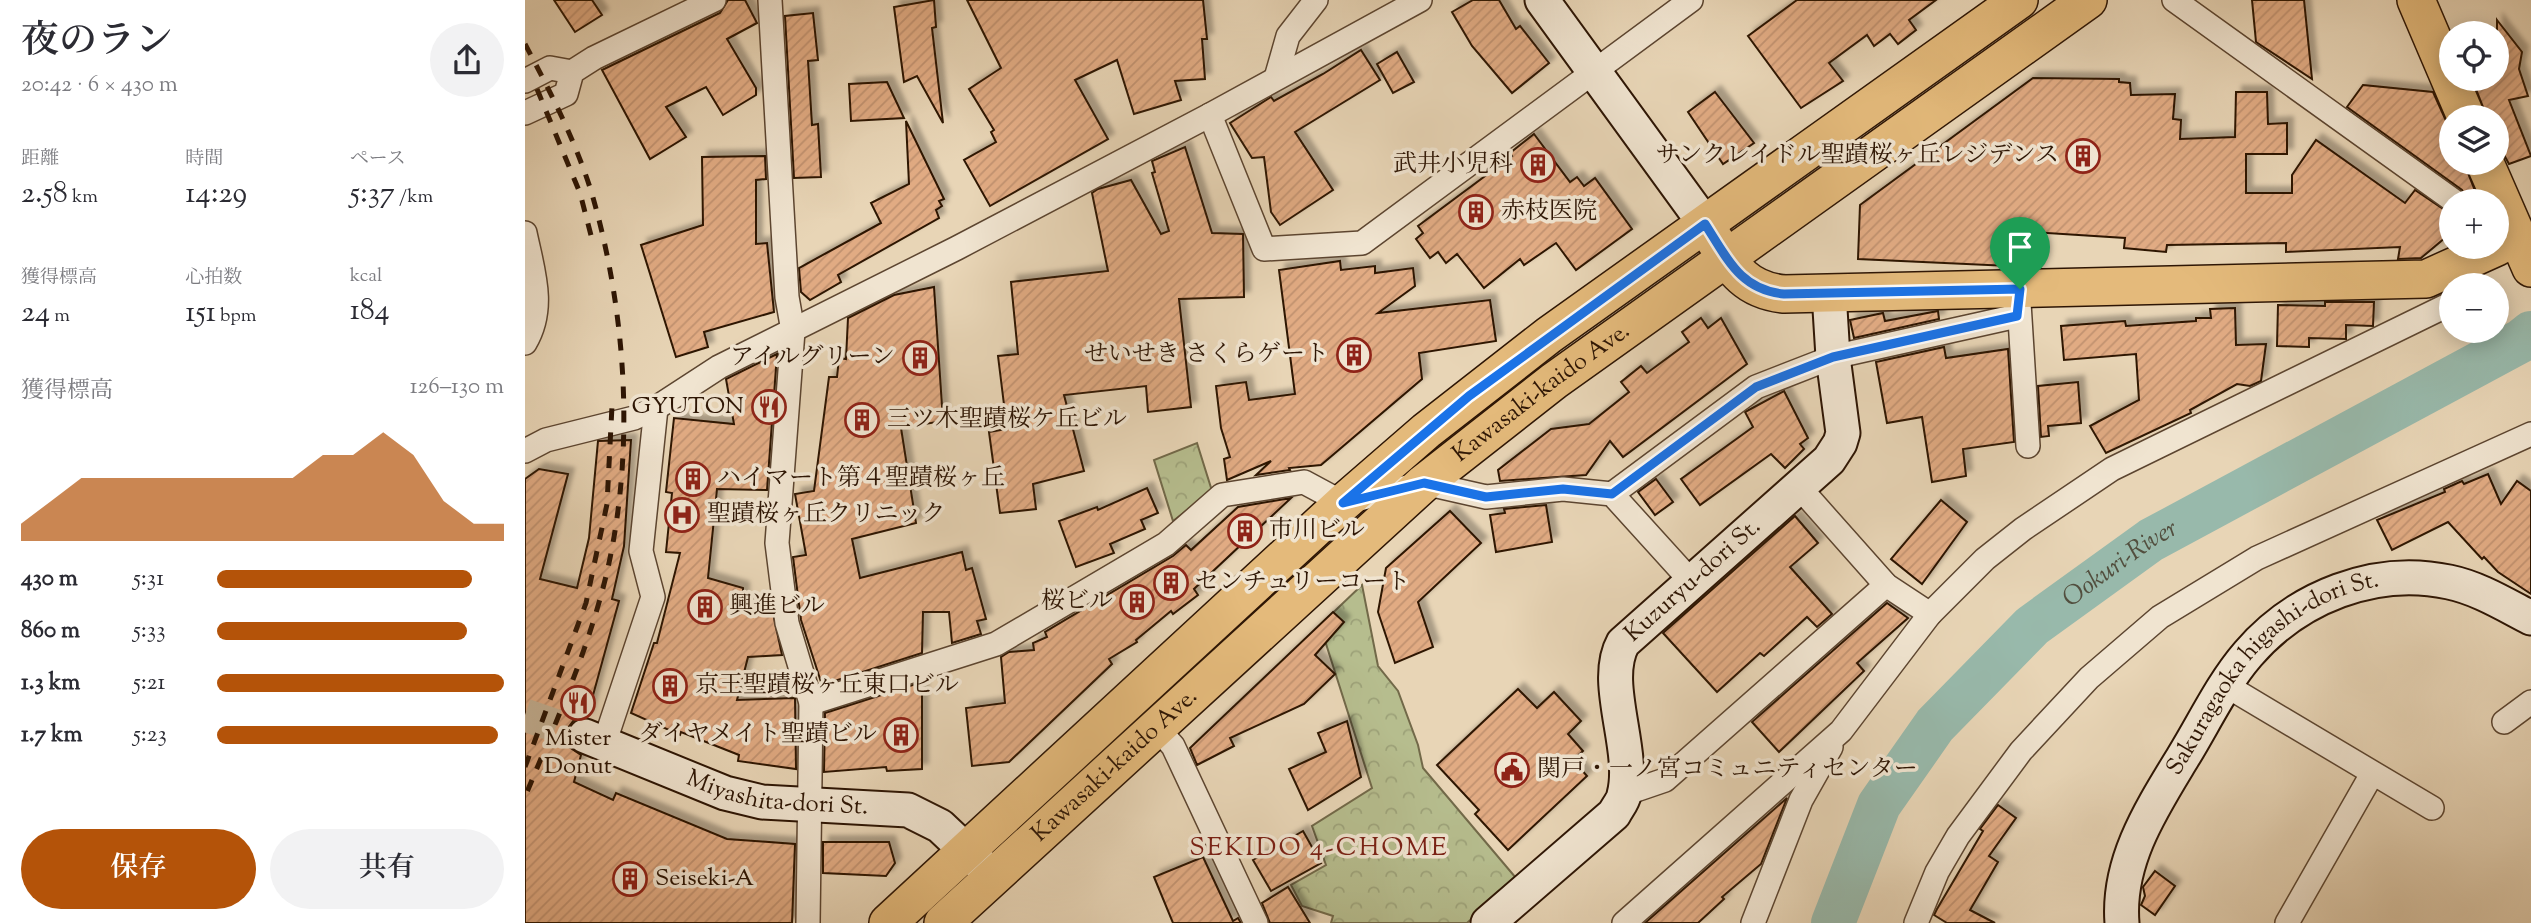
<!DOCTYPE html>
<html lang="ja">
<head>
<meta charset="utf-8">
<style>
  body { margin:0; font-family:"Sorts Mill Goudy","Noto Serif JP",serif; background:#f2f2f3; color:#2b2b33; height:100vh; display:flex; flex-direction:column; font-size:26px; white-space:nowrap }
  * { box-sizing:border-box; margin:0 }
  p { font-size:23px; color:#7c7c81 }
  .icon { flex:none; width:38px; height:38px; fill:none; stroke:currentColor; stroke-width:2; stroke-linecap:round; stroke-linejoin:round }
  .map { position:relative; flex:1; overflow:hidden }
  .side { display:flex; flex-direction:column; background:#fff; width:525px }
  .side>* { flex:none }
  .tools { position:absolute; left:1914px; top:21px; display:grid; gap:14px }
  .tools a { display:grid; place-items:center; width:70px; height:70px; border-radius:50%; background:#fff; box-shadow:0 4px 18px #0003; font-size:35px }
  .pin { position:absolute; display:grid; place-items:center; width:60px; height:60px; color:#fff; margin:-72px -30px; border-radius:50% 50% 50% 0; rotate:-45deg; box-shadow:0 0 7px #0007 }
  .pin .icon { rotate:45deg }
  .round { display:grid; place-items:center; flex:none; width:74px; height:74px; border-radius:37px; background:#f2f2f3 }
  .headline { display:flex; align-items:center; justify-content:space-between; height:119px; padding:0 21px }
  h1 { font-size:38px; font-weight:600; line-height:52px }
  .metrics { display:grid; grid-template-columns:repeat(3,1fr); gap:10px; height:119px; padding:7px 21px }
  .metrics div { display:grid; align-content:center }
  .metrics b { font-size:30px; font-weight:600 }
  .metrics small { font-size:19px; font-weight:400 }
  .metrics p { font-size:19px }
  .chart { height:196px; padding:14px 21px }
  .chart p { display:flex; justify-content:space-between }
  .chart svg { width:100%; height:126px; margin-top:7px; fill:#b45309; opacity:.7 }
  .action { display:flex; gap:14px; margin-top:auto; padding:14px 21px }
  .action a { flex:1; height:80px; border-radius:42px; background:#b45309; color:#fff; font-size:28px; font-weight:600; line-height:80px; text-align:center }
  .action a+a { background:#f2f2f3; color:#2b2b33 }
  ul { padding:0 21px; list-style:none; font-size:23px }
  li { display:grid; grid-template-columns:112px 84px 1fr; align-items:center; height:52px }
  li i { height:18px; border-radius:9px; background:#b45309 }
  main { display:flex; flex:1; min-height:0 }
  .map>svg:first-child { display:block }
  .park { fill:url(#park-crowns); stroke:#726949; stroke-width:2 }
  .lines { fill:none; stroke-linecap:round; stroke-linejoin:round }
  .river { stroke:#98b9ab; stroke-width:44 }
  .building { fill:url(#building-hatch); stroke:#2d1504; stroke-width:2; filter:url(#shadow) }
  .secondary-tunnel { stroke:#c3af92; stroke-width:33; stroke-dasharray:33 17; stroke-linecap:butt }
  .street-casing { stroke:#5c4530; stroke-width:26 }
  .secondary-casing { stroke:#2d1504; stroke-width:37 }
  .primary-casing { stroke:#2d1504; stroke-width:40 }
  .street { stroke:#f0e4d0; stroke-width:23 }
  .secondary { stroke:#f0e4d0; stroke-width:33 }
  .primary { stroke:#e4ba7b; stroke-width:37 }
  .rail { stroke:#2d1504; stroke-width:5; stroke-dasharray:12 12; stroke-linecap:butt }
  .route-casing { stroke:#fff; stroke-width:14 }
  .route { stroke:#1a73e8; stroke-width:9 }
  .labels { text-anchor:middle; dominant-baseline:central; stroke-width:7; stroke-linejoin:round; paint-order:stroke }
  .poi-label { font-size:24px; fill:#2d1504; stroke:#f0e4d0; text-anchor:start }
  .street-label { font-size:24px; fill:#2d1504; stroke:#f0e4d0 }
  .water-label { font-size:26px; font-style:italic; fill:#524e3e; stroke:#f0e4d0 }
  .neighbourhood-label { font-size:26px; letter-spacing:2px; fill:#7a1f14; stroke:#f0e4d0 }
</style>
</head>
<body>
<main>
<section class="side">
<div class="headline"><div><h1>夜のラン</h1><p>20:42 · 6 × 430 m</p></div><a class="round"><svg class="icon" aria-label="share" viewBox="0 0 24 24"><path d="M12 15V3M7 8l5-5 5 5M5 13v7h14v-7"/></svg></a></div>
<div class="metrics">
<div><p>距離</p><b>2.58<small> km</small></b></div>
<div><p>時間</p><b>14:29</b></div>
<div><p>ペース</p><b>5:37<small> /km</small></b></div>
</div>
<div class="metrics">
<div><p>獲得標高</p><b>24<small> m</small></b></div>
<div><p>心拍数</p><b>151<small> bpm</small></b></div>
<div><p>kcal</p><b>184</b></div>
</div>
<div class="chart"><p><span>獲得標高</span>126–130 m</p>
<svg viewBox="0 0 160 44" preserveAspectRatio="none"><path d="M0 44V38L10 30L20 22L30 22L40 22L50 22L60 22L70 22L80 22L90 22L100 14L110 14L120 6L130 14L140 30L150 38L160 38V44z"/></svg>
</div>
<ul>
<li><b>430 m</b>5:31<i style="width:89%"></i></li>
<li><b>860 m</b>5:33<i style="width:87%"></i></li>
<li><b>1.3 km</b>5:21<i style="width:100%"></i></li>
<li><b>1.7 km</b>5:23<i style="width:98%"></i></li>
</ul>
<div class="action"><a>保存</a><a>共有</a></div>
</section>
<div class="map">
<svg width="2006" height="923" viewBox="0 0 2006 923">
  <defs>
    <pattern id="park-crowns" width="20" height="18" patternUnits="userSpaceOnUse" patternTransform="scale(1.75)"><rect width="20" height="18" fill="#b6bd8e"/><path d="M2 6a3 3 0 1 1 6 0M12 15a3 3 0 1 1 6 0" fill="none" stroke="#9da279"/></pattern>
    <pattern id="building-hatch" width="6" height="6" patternUnits="userSpaceOnUse" patternTransform="scale(1.75)"><rect width="6" height="6" fill="#e1ab83"/><path d="M-1 1l2-2M0 6l6-6M5 7l2-2" fill="none" stroke="#c19270"/></pattern>
    <filter id="shadow"><feDropShadow dx="6" dy="-6" stdDeviation="2" flood-color="#0004"/></filter>
  </defs>
  <rect width="100%" height="100%" fill="#e8d5b6"/>
  <filter id="stains"><feTurbulence type="fractalNoise" baseFrequency=".00286" numOctaves="4"/><feColorMatrix values="0 0 0 0 .2 0 0 0 0 .09 0 0 0 0 .02 0 0 0 .5 -.17"/></filter>
  <radialGradient id="worn" r=".72"><stop offset=".6" stop-color="#630" stop-opacity="0"/><stop offset="1" stop-color="#630" stop-opacity=".3"/></radialGradient>
  <!-- park -->
  <g class="park">
    <polygon points="672,443 687,491 648,521 629,460"/>
    <polygon points="837,585 853,666 873,691 893,745 898,768 991,878 942,923 806,923 808,916 777,906 766,885 801,865 787,826 847,788 795,625"/>
  </g>
  <g class="lines">
    <!-- river -->
    <path class="river" id="s1" d="M1308 923 1354 805 1410 725 1507 626 1626 540 1996 341 2006 333"/>
  </g>
  <!-- building -->
  <g class="building">
    <polygon points="29,0 67,0 77,15 50,32"/>
    <polygon points="203,0 220,0 232,23 202,39 231,88 231,95 198,115 181,87 141,107 161,137 125,159 77,70 195,13"/>
    <polygon points="409,0 411,27 407,28 418,123 392,76 379,82 369,7"/>
    <polygon points="442,0 678,0 682,39 677,39 680,79 650,81 656,100 609,114 592,60 550,80 583,139 465,206 439,160 471,142 466,132 469,130 444,89 476,68"/>
    <polygon points="948,0 974,0 991,29 995,26 1024,63 987,93 947,46 927,12"/>
    <polygon points="1272,0 1411,0 1384,20 1391,30 1373,44 1365,34 1349,46 1342,35 1304,63 1318,81 1276,108 1223,36"/>
    <polygon points="1727,0 1779,0 1787,79 1731,42"/>
    <polygon points="288,13 293,60 283,61 287,125 293,124 296,177 269,178 260,16"/>
    <polygon points="1972,20 1997,52 1994,69 2003,96 1984,100 2006,156 1984,164 1972,142 1972,117 1962,117 1947,79 1972,79"/>
    <polygon points="836,50 855,80 770,132 808,190 755,225 746,212 739,157 727,158 705,123 746,97 749,101 798,74"/>
    <polygon points="872,52 889,82 868,93 852,64"/>
    <polygon points="1508,78 1594,79 1594,82 1605,83 1606,95 1650,94 1648,119 1656,120 1655,139 1710,137 1711,92 1742,92 1743,124 1762,123 1762,154 1721,154 1721,193 1767,193 1767,175 1791,140 1880,203 1890,190 1927,215 1927,232 1896,258 1873,259 1875,247 1761,252 1761,243 1642,245 1641,252 1599,248 1600,238 1507,232 1506,267 1333,259 1335,205"/>
    <polygon points="362,82 379,118 326,121 324,84"/>
    <polygon points="1838,85 1908,92 1927,134 1927,163 1939,163 1954,201 1943,201 1937,190 1822,107"/>
    <polygon points="1190,92 1229,143 1198,164 1163,112"/>
    <polygon points="381,121 419,199 414,201 417,206 411,210 414,218 313,275 316,282 285,300 276,292 274,268 356,223 346,203 384,184"/>
    <polygon points="1009,134 1045,182 1052,177 1059,186 1070,178 1107,229 1051,270 1031,243 999,265 995,259 959,288 932,254 921,263 913,252 905,258 891,239 898,233 893,226 987,156 985,153"/>
    <polygon points="660,147 687,233 718,234 719,297 654,299 666,407 623,412 621,386 539,395 559,471 508,484 511,509 475,513 464,432 482,429 473,356 493,354 486,282 583,271 567,193 573,189 606,180 636,234 644,231 627,173 630,172 627,161"/>
    <polygon points="240,156 241,179 231,180 231,244 242,243 249,312 179,332 183,347 151,357 116,245 178,225 177,157"/>
    <polygon points="815,261 816,270 850,266 850,273 888,268 890,286 853,313 965,300 971,341 894,353 897,379 796,465 764,468 765,470 731,475 746,461 702,480 699,459 705,457 696,428 691,386 721,382 724,400 770,394 754,270"/>
    <polygon points="409,287 418,421 376,428 391,523 327,539 335,578 437,552 441,570 447,568 461,619 452,621 456,634 427,643 424,612 398,612 397,653 297,685 276,620 268,557 281,555 270,494 289,491 304,377 312,377 314,358 321,359 323,318 369,295"/>
    <polygon points="1800,302 1849,302 1848,326 1821,325 1821,339 1784,338 1784,347 1752,346 1753,305 1800,306"/>
    <polygon points="1710,308 1711,345 1741,344 1736,381 1725,386 1712,384 1665,410 1666,413 1581,453 1565,426 1614,400 1611,354 1539,360 1536,326 1600,321 1601,326 1671,321 1671,318 1686,318 1685,309"/>
    <polygon points="1413,311 1414,319 1329,338 1325,320 1358,313 1360,321"/>
    <polygon points="1176,318 1183,328 1196,318 1222,364 1098,457 1085,441 1061,475 975,481 973,470 1026,429 1064,424 1104,392 1096,382 1116,366 1122,373 1164,342 1157,332"/>
    <polygon points="1419,347 1421,358 1483,349 1489,442 1438,449 1441,476 1407,482 1397,417 1362,423 1351,362"/>
    <polygon points="252,354 242,490 192,489 183,578 218,588 218,604 245,599 257,655 223,657 212,700 270,698 271,769 213,761 214,755 156,732 155,735 106,713 129,643 132,643 155,553 141,552 147,493 141,492 149,418 209,424 201,379"/>
    <polygon points="1553,382 1556,423 1523,426 1524,436 1516,437 1513,386"/>
    <polygon points="1259,391 1283,438 1275,444 1279,449 1260,468 1246,454 1175,505 1156,479 1228,427 1220,412"/>
    <polygon points="106,440 99,546 87,599 94,601 62,717 49,720 42,729 44,747 56,755 49,782 88,800 91,793 202,839 270,844 267,923 0,923 0,479 14,469 43,474 15,579 52,588 64,538 73,441"/>
    <polygon points="1963,474 1976,504 1992,481 2006,491 2006,594 1973,572 1959,557 1957,559 1923,522 1867,550 1852,520 1920,492 1919,489 1937,481 1939,484"/>
    <polygon points="1131,479 1148,502 1130,515 1113,492"/>
    <polygon points="622,488 633,513 616,520 620,529 585,544 589,553 551,567 534,521 572,507 573,510"/>
    <polygon points="766,498 669,589 673,595 648,614 646,611 611,640 612,642 584,659 587,664 484,762 447,766 441,708 480,703 476,657 484,652 509,650 508,643 522,637 520,632 648,556 661,545 666,550 713,507"/>
    <polygon points="1416,500 1442,522 1397,584 1366,559"/>
    <polygon points="1021,505 1027,542 971,552 965,515 980,513 979,509"/>
    <polygon points="925,511 956,543 893,602 908,647 870,663 853,612 861,568"/>
    <polygon points="1270,516 1293,543 1265,567 1307,614 1292,627 1282,617 1239,656 1235,653 1192,692 1138,633"/>
    <polygon points="1362,603 1383,618 1332,663 1339,671 1254,752 1227,722"/>
    <polygon points="808,612 819,622 790,655 810,674 779,704 705,738 709,746 672,765 665,748"/>
    <polygon points="397,682 397,769 362,771 361,767 299,772 300,713"/>
    <polygon points="993,689 1012,708 1029,692 1056,721 1043,734 1058,751 1048,760 1062,776 983,850 950,814 954,810 912,765"/>
    <polygon points="822,721 836,777 783,810 764,769 801,752 793,733"/>
    <polygon points="1262,798 1236,864 1197,897 1199,899 1173,923 1120,923"/>
    <polygon points="1473,805 1491,818 1464,856 1473,862 1445,910 1470,923 1422,923 1409,915 1412,909 1458,831 1455,829"/>
    <polygon points="778,831 796,863 746,891 728,860"/>
    <polygon points="298,842 364,842 370,863 361,876 298,873"/>
    <polygon points="678,857 708,921 713,918 716,923 648,923 629,877"/>
    <polygon points="1630,871 1650,886 1630,915 1616,905 1620,896 1618,887"/>
    <polygon points="763,887 785,923 745,923 737,903"/>
  </g>
  <g class="lines">
    <!-- secondary-tunnel -->
    <polyline class="secondary-tunnel" points="0,715 60,736"/>
    <!-- street casing -->
    <g class="street-casing">
      <g id="street">
        <polyline points="245,0 262,297 268,331 252,543 262,623 286,703 283,923"/>
        <polyline points="1649,0 1929,201"/>
        <polyline points="751,78 763,36 791,0"/>
        <polyline points="0,81 25,68 47,72"/>
        <polyline points="0,113 41,94 47,72 69,58 189,0"/>
        <polyline points="685,115 739,249 837,243 1166,0"/>
        <path d="M0 233C8 271 21 308 0 343"/>
        <polyline points="1494,303 1503,446"/>
        <polyline points="0,451 21,440 109,418 131,408 194,367 432,248 685,115 895,0"/>
        <polyline points="1274,487 1361,585 1405,614"/>
        <polyline points="1087,494 1231,387 1308,357 1492,316"/>
        <polyline points="1702,686 1907,808"/>
        <polyline points="286,703 471,644 641,544 697,495 779,482 818,503 899,483 961,497 1038,489 1087,494 1165,580"/>
        <polyline points="1979,722 2006,702"/>
        <polyline points="631,727 648,746 731,923"/>
        <polyline points="79,744 128,597 116,551 131,408"/>
        <polyline points="1099,794 1140,780 1361,585"/>
        <polyline points="1099,923 1316,731 1405,614 1460,559 1498,529 1587,469 1927,303"/>
        <polyline points="1228,923 1276,800 1306,747"/>
        <polyline points="1391,923 1412,872 1433,836 1496,751 1564,678 1635,617 1732,558 2006,434"/>
        <polyline points="1762,923 1847,774"/>
      </g>
    </g>
    <!-- secondary casing -->
    <g class="secondary-casing">
      <g id="secondary">
        <polyline points="1017,0 1180,224"/>
        <path id="s2" d="M60 736 200 793 237 802 383 810 415 826 468 876"/>
        <path id="s3" d="M963 923 1089 814C1092 808 1098 801 1099 795 1111 749 1076 683 1098 643L1304 460 1315 443 1318 433 1308 357 1304 293"/>
        <path id="s4" d="M1597 923C1592 861 1627 808 1658 757 1679 723 1697 684 1723 654 1772 597 1850 566 1924 582 1953 588 1979 604 2006 618"/>
      </g>
    </g>
    <!-- primary casing -->
    <g class="primary-casing">
      <g id="primary">
        <polyline points="1891,0 1941,117"/>
        <polyline points="1960,163 2006,268"/>
        <path d="M1187 236C1207 267 1219 290 1259 294L1901 279 1972 247"/>
        <polyline points="363,923 818,503 901,431 1024,335 1494,0"/>
        <path id="s5" d="M418 923 899 483 1029 381 1563 0"/>
      </g>
    </g>
    <!-- street -->
    <use href="#street" class="street"/>
    <!-- secondary -->
    <use href="#secondary" class="secondary"/>
    <!-- primary -->
    <use href="#primary" class="primary"/>
    <!-- rail -->
    <g class="rail">
      <path d="M0 44C26 93 51 142 67 194 103 319 111 462 78 588 59 660 28 729 0 797"/>
      <polyline points="12,89 55,193 68,243"/>
      <polyline points="0,767 61,603 82,504 87,406"/>
    </g>
  </g>
  <g class="lines">
    <!-- route casing -->
    <g class="route-casing">
      <path id="route" d="M1180 224C1202 258 1215 290 1259 294L1495 289 1492 316 1308 357 1231 387 1087 494 1038 489 961 497 899 483 818 503 944 396Z"/>
    </g>
    <!-- route -->
    <use href="#route" class="route"/>
  </g>
  <!-- icons -->
  <defs>
    <g id="building-ring" transform="scale(1.75)"><circle r="9.5" fill="#f0e4d0" stroke="#8f2418" stroke-width="1.5"/><path d="M-4-6H4V6H1V3H-1V6H-4ZM-2.5-4.3h1.7v1.8h-1.7ZM.8-4.3h1.7v1.8H.8ZM-2.5-1h1.7V.8h-1.7ZM.8-1h1.7V.8H.8Z" fill="#8f2418"/></g>
    <g id="restaurant-ring" transform="scale(1.75)"><circle r="9.5" fill="#f0e4d0" stroke="#8f2418" stroke-width="1.5"/><path d="M-5-6h1v4h1v-4h1v4h1v-4h1v5L-1.5 .5V6h-2V.5L-5-1ZM5-6V6H3V1.5H1.5Q1.5-4 5-6Z" fill="#8f2418"/></g>
    <g id="hospital-ring" transform="scale(1.75)"><circle r="9.5" fill="#f0e4d0" stroke="#8f2418" stroke-width="1.5"/><path d="M-5-5h3v3.5h4V-5h3V5h-3V1.5h-4V5h-3Z" fill="#8f2418"/></g>
    <g id="civic-ring" transform="scale(1.75)"><circle r="9.5" fill="#f0e4d0" stroke="#8f2418" stroke-width="1.5"/><path d="M-.6-6.5H3V-4.5H.6V-3L4-1V1h2V6H-6V1h2V-1L-.6-3ZM-1.2 2.5V6h2.4V2.5Z" fill="#8f2418"/></g>
  </defs>
  <g fill-rule="evenodd">
    <use href="#building-ring" x="1558" y="156"/>
    <use href="#building-ring" x="1013" y="165"/>
    <use href="#building-ring" x="951" y="212"/>
    <use href="#building-ring" x="829" y="355"/>
    <use href="#building-ring" x="395" y="358"/>
    <use href="#restaurant-ring" x="244" y="407"/>
    <use href="#building-ring" x="337" y="420"/>
    <use href="#building-ring" x="168" y="479"/>
    <use href="#hospital-ring" x="157" y="515"/>
    <use href="#building-ring" x="720" y="531"/>
    <use href="#building-ring" x="646" y="583"/>
    <use href="#building-ring" x="612" y="602"/>
    <use href="#building-ring" x="180" y="607"/>
    <use href="#building-ring" x="145" y="686"/>
    <use href="#restaurant-ring" x="53" y="703"/>
    <use href="#building-ring" x="376" y="735"/>
    <use href="#civic-ring" x="987" y="770"/>
    <use href="#building-ring" x="105" y="879"/>
  </g>
  <g class="labels">
    <!-- poi labels -->
    <g class="poi-label">
      <text x="1534" y="156" text-anchor="end">サンクレイドル聖蹟桜ヶ丘レジデンス</text>
      <text x="988" y="165" text-anchor="end">武井小児科</text>
      <text x="976" y="212">赤枝医院</text>
      <text x="804" y="355" text-anchor="end">せいせき さくらゲート</text>
      <text x="370" y="358" text-anchor="end">アイルグリーン</text>
      <text x="219" y="407" text-anchor="end">GYUTON</text>
      <text x="362" y="420">三ツ木聖蹟桜ケ丘ビル</text>
      <text x="192" y="479">ハイマート第４聖蹟桜ヶ丘</text>
      <text x="182" y="515">聖蹟桜ヶ丘クリニック</text>
      <text x="744" y="531">市川ビル</text>
      <text x="670" y="583">センチュリーコート</text>
      <text x="588" y="602" text-anchor="end">桜ビル</text>
      <text x="204" y="607">興進ビル</text>
      <text x="170" y="686">京王聖蹟桜ヶ丘東口ビル</text>
      <text x="352" y="735" text-anchor="end">ダイヤメイト聖蹟ビル</text>
      <text x="53" y="739" text-anchor="middle">Mister<tspan x="53" dy="28">Donut</tspan></text>
      <text x="1012" y="770">関戸・一ノ宮コミュニティセンター</text>
      <text x="130" y="879">Seiseki-A</text>
    </g>
    <!-- street labels -->
    <g class="street-label">
      <text stroke="none"><textPath href="#s5" startOffset="800">Kawasaki-kaido Ave.</textPath></text>
      <text stroke="none"><textPath href="#s3" startOffset="436">Kuzuryu-dori St.</textPath></text>
      <text stroke="none"><textPath href="#s4" startOffset="308">Sakuragaoka higashi-dori St.</textPath></text>
      <text stroke="none"><textPath href="#s5" startOffset="233">Kawasaki-kaido Ave.</textPath></text>
      <text stroke="none"><textPath href="#s2" startOffset="203">Miyashita-dori St.</textPath></text>
    </g>
    <!-- water labels -->
    <g class="water-label">
      <text stroke="none"><textPath href="#s1" startOffset="471">Ookuri-River</textPath></text>
    </g>
    <!-- neighbourhood labels -->
    <g class="neighbourhood-label">
      <text x="794" y="848">SEKIDO 4-CHOME</text>
    </g>
  </g>
  <rect width="100%" height="100%" filter="url(#stains)"/>
  <rect width="100%" height="100%" fill="url(#worn)"/>
</svg>
<div class="tools">
<a><svg class="icon" aria-label="locate" viewBox="0 0 24 24"><circle cx="12" cy="12" r="6"/><path d="M12 2v4M12 18v4M2 12h4M18 12h4"/></svg></a>
<a><svg class="icon" aria-label="layers" viewBox="0 0 24 24"><path d="M12 4l9 5-9 5-9-5zM3 14l9 5 9-5"/></svg></a>
<a>+</a>
<a>−</a>
</div>
<div class="pin" style="left:1495px;top:289px;background:#1e9e55"><svg class="icon" aria-label="arrive" viewBox="0 0 24 24"><path d="M6 21V4h12l-3 4 3 4H6"/></svg></div>
</div>
</main>
</body>
</html>
